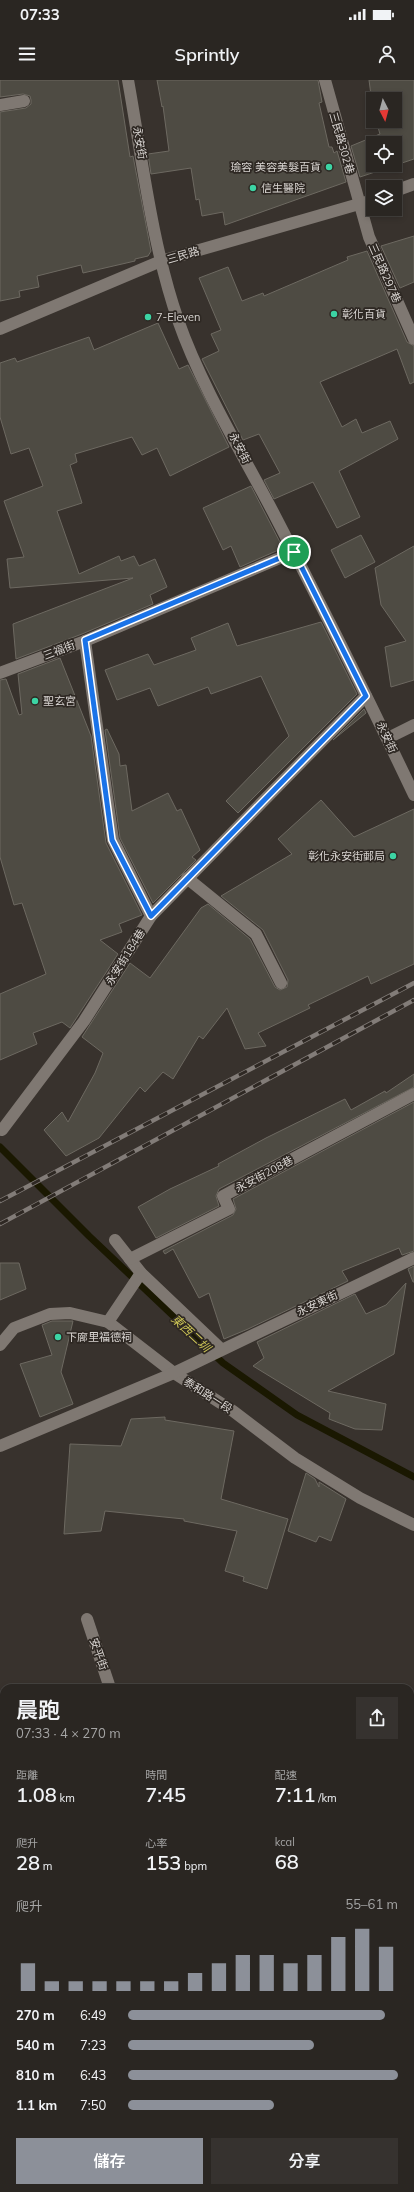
<!DOCTYPE html>
<html lang="zh-TW">
<head>
<meta charset="utf-8">
<style>
  body { margin:0; font-family:Mulish,"Noto Sans TC",sans-serif; background:#36322f; color:#f1f3f6; height:100vh; display:flex; flex-direction:column; font-size:15px; white-space:nowrap }
  * { box-sizing:border-box; margin:0 }
  p { font-size:13px; color:#a5a5a5 }
  .icon { flex:none; width:22px; height:22px; fill:none; stroke:currentColor; stroke-width:2; stroke-linecap:round; stroke-linejoin:round }
  .map { position:relative; flex:1; overflow:hidden }
  .drawer { position:absolute; left:0px; top:1604px; width:414px; height:508px; display:flex; flex-direction:column; background:#2a2622; border-radius:12px 12px 0 0; box-shadow:0 2px 6px #0003,0 0 0 1px #464340 }
  .drawer>* { flex:none }
  .needle { width:26px; rotate:174deg }
  .tools { position:absolute; left:366px; top:12px; display:grid; gap:8px }
  .tools a { display:grid; place-items:center; width:36px; height:36px; border-radius:0px; background:#2a2622; box-shadow:0 2px 6px #0003,0 0 0 1px #464340; font-size:20px }
  .pin { position:absolute; display:grid; place-items:center; width:34px; height:34px; color:#fff; margin:-17px; border:2px solid #fff; border-radius:50%; box-shadow:0 1px 4px #0007 }
  .round { display:grid; place-items:center; flex:none; width:42px; height:42px; border-radius:0px; background:#36322f }
  .summary { display:flex; align-items:center; justify-content:space-between; height:68px; padding:0 16px }
  h1 { font-size:22px; font-weight:600; line-height:30px }
  .figures { display:grid; grid-template-columns:repeat(3,1fr); gap:6px; height:68px; padding:4px 16px }
  .figures div { display:grid; align-content:center }
  .figures b { font-size:20px; font-weight:600 }
  .figures small { font-size:11px; font-weight:400 }
  .figures p { font-size:11px }
  .chart { height:112px; padding:8px 16px }
  .chart p { display:flex; justify-content:space-between }
  .chart svg { width:100%; height:72px; margin-top:4px; stroke:#8c9099; stroke-width:6 }
  .action { display:flex; gap:8px; margin-top:auto; padding:8px 16px }
  .action a { flex:1; height:46px; border-radius:0px; background:#8c9099; color:#fff; font-size:16px; font-weight:600; line-height:46px; text-align:center }
  .action a+a { background:#36322f; color:#f1f3f6 }
  ul { padding:0 16px; list-style:none; font-size:13px }
  li { display:grid; grid-template-columns:64px 48px 1fr; align-items:center; height:30px }
  li i { height:10px; border-radius:5px; background:#8c9099 }
  .status { display:flex; justify-content:space-between; align-items:center; height:28px; padding:0 20px; background:#2a2622; direction:ltr }
  .status svg { height:11px; fill:currentColor }
  header { display:flex; justify-content:space-between; align-items:center; height:52px; padding:0 16px; background:#2a2622; font-size:18px; font-weight:600 }
  .map>svg:first-child { display:block }
  .lines { fill:none; stroke-linecap:round; stroke-linejoin:round }
  .stream { stroke:#1a1801; stroke-width:7 }
  .building { fill:#4e4b43; stroke:#6d6961; fill-rule:evenodd }
  .minor { stroke:#7f7872; stroke-width:12 }
  .rail-casing { stroke:#827c78; stroke-width:4.5 }
  .rail { stroke:#2e2823; stroke-width:3; stroke-dasharray:9; stroke-linecap:butt }
  .route-casing { stroke:#fff; stroke-width:8 }
  .route { stroke:#1a73e8; stroke-width:5 }
  .poi-dot { fill:#3cd4a4; stroke:#2e2823; stroke-width:1.5 }
  .labels { text-anchor:middle; dominant-baseline:central; stroke-width:3.5; stroke-linejoin:round; paint-order:stroke }
  .street-label { font-size:11px; fill:#d8d4d1; stroke:#2e2823 }
  .poi-label { font-size:11px; fill:#d8d4d1; stroke:#2e2823; text-anchor:start }
  .water-label { font-size:12px; font-style:italic; fill:#ccc556; stroke:#2e2823 }
</style>
</head>
<body>
<div class="status"><b>07:33</b><svg viewBox="0 0 49 12"><path d="M0 12V9h3v3zM5 12V6h3v6zM10 12V3h3v9zM15 12V0h3v12zM26 1h20v11H26zM47 4h2v5h-2z"/></svg></div>
<header><svg class="icon" aria-label="menu" viewBox="0 0 24 24"><path d="M4 6h16M4 12h16M4 18h16"/></svg>Sprintly<svg class="icon" aria-label="person" viewBox="0 0 24 24"><circle cx="12" cy="8" r="4"/><path d="M4 21q1-7 8-7t8 7"/></svg></header>
<div class="map">
<svg width="414" height="2112" viewBox="0 0 414 2112">
  <rect width="100%" height="100%" fill="#38322d"/>
  <g class="lines">
    <!-- stream -->
    <polyline class="stream" points="0,1067 89,1156 223,1283 297,1335 414,1397"/>
  </g>
  <!-- building -->
  <g class="building">
    <polygon points="0,0 118,0 130,77 133,76 151,171 148,176 135,179 135,181 83,193 81,185 37,196 39,207 19,211 20,217 0,221 0,32 26,28 31,24 31,20 30,16 23,14 0,17"/>
    <polygon points="157,0 318,0 322,22 319,23 329,67 332,67 334,73 337,71 346,102 225,145 223,132 202,136 199,119 196,120 191,88 151,94 148,74 169,71 163,26 162,27"/>
    <path d="M369 0H414V79L360 97 351 66 380 54 376 41H395V19H373V30ZM373 63H395V85H373Z"/>
    <polygon points="414,156 414,202 400,208 381,166"/>
    <polygon points="367,171 407,262 414,266 414,302 410,304 397,269 320,302 342,347 356,339 362,353 390,341 398,359 339,391 360,437 337,448 313,402 274,419 264,400 280,393 259,354 243,360 202,279 219,271 211,254 221,250 199,198 228,187 242,221 263,213 264,216 348,180 347,177"/>
    <polygon points="158,243 179,289 188,285 229,367 170,396 157,368 142,375 132,357 75,374 77,382 70,385 82,423 57,431 79,494 119,476 121,481 134,476 139,486 155,479 167,507 150,515 153,524 82,554 16,579 13,544 133,498 10,508 7,479 24,477 4,421 43,406 29,368 11,374 0,337 0,283 15,278 17,282 89,257 94,270"/>
    <polygon points="251,406 283,468 240,487 231,466 223,470 203,428"/>
    <polygon points="361,455 375,482 345,498 331,470"/>
    <polygon points="414,466 414,600 391,607 385,567 406,561 381,525 375,488"/>
    <polygon points="321,542 357,614 238,733 226,721 289,656 261,596 211,614 208,607 158,626 150,608 117,620 105,590 148,574 154,585 196,570 191,558 228,543 237,566"/>
    <polygon points="60,578 91,656 106,763 142,835 119,844 122,852 100,860 118,874 70,948 62,942 33,953 37,964 0,980 0,914 46,894 22,823 14,825 0,777 0,600 6,599 19,635 22,634 18,594"/>
    <polygon points="364,629 366,633 333,660"/>
    <polygon points="107,649 119,674 120,686 126,685 132,731 168,713 177,731 181,729 200,770 192,777 196,780 153,823 120,758 105,650"/>
    <polygon points="321,720 354,757 414,729 414,884 371,904 368,896 308,925 310,928 258,953 266,966 245,969 227,928 203,959 199,956 173,999 163,992 145,1012 140,1007 99,1058 66,1076 44,1050 62,1032 68,1042 95,993 103,973 82,957 130,883 150,898 201,828 208,824 250,859 275,907 280,910 287,907 288,900 263,850 221,816 292,774 278,759"/>
    <polygon points="414,994 414,1007 219,1109 216,1116 219,1126 156,1158 138,1127 170,1109 219,1086 218,1084 266,1058 345,1019 351,1030 385,1011 386,1013"/>
    <polygon points="414,1022 414,1171 402,1175 399,1168 342,1191 348,1201 248,1249 224,1259 209,1213 199,1218 173,1169 165,1174 163,1171 233,1135 236,1129 233,1119"/>
    <polygon points="0,1183 19,1183 26,1209 0,1220"/>
    <polygon points="414,1186 414,1202 413,1202 408,1189"/>
    <polygon points="406,1203 394,1274 328,1311 386,1324 382,1350 355,1349 329,1339 330,1333 253,1286 264,1278 257,1262 355,1214 366,1234 386,1225"/>
    <polygon points="52,1241 73,1241 61,1292 73,1324 40,1337 20,1284 52,1275 42,1245"/>
    <polygon points="165,1337 165,1340 234,1351 221,1419 288,1439 267,1509 243,1501 244,1497 225,1491 237,1451 184,1441 184,1439 105,1431 101,1451 64,1454 70,1364 121,1366 131,1339"/>
    <polygon points="306,1393 315,1399 319,1407 319,1402 346,1419 331,1461 319,1456 316,1462 288,1451"/>
  </g>
  <g class="lines">
    <!-- minor -->
    <g class="minor">
      <path d="M128 0C142 78 152 165 178 240 201 306 241 371 273 432 322 526 369 620 414 715"/>
      <polyline points="325,0 369,157 414,259"/>
      <polyline points="0,25 24,21"/>
      <polyline points="395,111 414,104"/>
      <polyline points="0,249 161,181 373,120"/>
      <polyline points="85,561 113,760 151,836"/>
      <polyline points="0,593 85,561 294,472"/>
      <polyline points="388,658 414,645"/>
      <polyline points="187,798 256,854 281,903"/>
      <polyline points="2,1050 84,941 151,836 366,616"/>
      <polyline points="115,1160 141,1193 221,1269"/>
      <polyline points="130,1179 229,1129 223,1116 414,1014"/>
      <polyline points="108,1242 141,1193"/>
      <polyline points="0,1265 14,1248 50,1234 70,1233 108,1242 174,1293 233,1331 295,1378 360,1418 414,1445"/>
      <polyline points="0,1366 174,1293 414,1178"/>
      <polyline points="87,1539 110,1608"/>
      <polyline points="0,1649 4,1648"/>
      <polyline points="0,1933 4,1932"/>
      <polyline points="414,1936 414,1954"/>
      <polyline points="410,2032 414,2031"/>
      <polyline points="285,2108 286,2112"/>
      <polyline points="204,2112 216,2108"/>
      <polyline points="412,2112 414,2083"/>
    </g>
    <!-- rail casing -->
    <g class="rail-casing">
      <g id="rail">
        <polyline points="0,1121 414,903"/>
        <polyline points="0,1144 414,920"/>
      </g>
    </g>
    <!-- rail -->
    <use href="#rail" class="rail"/>
  </g>
  <g class="lines">
    <!-- route casing -->
    <g class="route-casing">
      <polygon id="route" points="294,472 366,616 151,836 112,760 85,560"/>
    </g>
    <!-- route -->
    <use href="#route" class="route"/>
  </g>
  <!-- markers -->
  <g class="poi-dot">
    <circle cx="329" cy="87" r="4"/>
    <circle cx="253" cy="108" r="4"/>
    <circle cx="334" cy="234" r="4"/>
    <circle cx="148" cy="237" r="4"/>
    <circle cx="35" cy="621" r="4"/>
    <circle cx="393" cy="776" r="4"/>
    <circle cx="58" cy="1257" r="4"/>
  </g>
  <g class="labels">
    <!-- street labels -->
    <g class="street-label">
      <text transform="translate(140 63) rotate(80)">永安街</text>
      <text transform="translate(342 63) rotate(74)">三民路302巷</text>
      <text transform="translate(183 175) rotate(-16)">三民路</text>
      <text transform="translate(385 193) rotate(66)">三民路297巷</text>
      <text transform="translate(240 368) rotate(62)">永安街</text>
      <text transform="translate(59 570) rotate(-21)">三福街</text>
      <text transform="translate(387 657) rotate(65)">永安街</text>
      <text transform="translate(125 877) rotate(-58)">永安街184巷</text>
      <text transform="translate(264 1094) rotate(-28)">永安街208巷</text>
      <text transform="translate(317 1223) rotate(-25)">永安東街</text>
      <text transform="translate(208 1315) rotate(33)">泰和路一段</text>
      <text transform="translate(99 1574) rotate(71)">安平街</text>
    </g>
    <!-- poi labels -->
    <g class="poi-label">
      <text x="321" y="87" text-anchor="end">瑜容 美容美髮百貨</text>
      <text x="261" y="108">信生醫院</text>
      <text x="342" y="234">彰化百貨</text>
      <text x="156" y="237">7-Eleven</text>
      <text x="43" y="621">聖玄宮</text>
      <text x="385" y="776" text-anchor="end">彰化永安街郵局</text>
      <text x="66" y="1257">下廍里福德祠</text>
    </g>
    <!-- water labels -->
    <g class="water-label">
      <text transform="translate(191 1253) rotate(43)">東西二圳</text>
    </g>
  </g>
</svg>
<div class="tools">
<a><svg class="needle" viewBox="-14 -14 28 28"><path d="M0-13l5 13h-10z" fill="#e53935"/><path d="M0 13l5-13h-10z" fill="#a5a5a5"/></svg></a>
<a><svg class="icon" aria-label="locate" viewBox="0 0 24 24"><circle cx="12" cy="12" r="6"/><path d="M12 2v4M12 18v4M2 12h4M18 12h4"/></svg></a>
<a><svg class="icon" aria-label="layers" viewBox="0 0 24 24"><path d="M12 4l9 5-9 5-9-5zM3 14l9 5 9-5"/></svg></a>
</div>
<div class="pin" style="left:294px;top:472px;background:#1e9e55"><svg class="icon" aria-label="arrive" viewBox="0 0 24 24"><path d="M6 21V4h12l-3 4 3 4H6"/></svg></div>
<section class="drawer">
<div class="summary"><div><h1>晨跑</h1><p>07:33 · 4 × 270 m</p></div><a class="round"><svg class="icon" aria-label="share" viewBox="0 0 24 24"><path d="M12 15V3M7 8l5-5 5 5M5 13v7h14v-7"/></svg></a></div>
<div class="figures">
<div><p>距離</p><b>1.08<small> km</small></b></div>
<div><p>時間</p><b>7:45</b></div>
<div><p>配速</p><b>7:11<small> /km</small></b></div>
</div>
<div class="figures">
<div><p>爬升</p><b>28<small> m</small></b></div>
<div><p>心率</p><b>153<small> bpm</small></b></div>
<div><p>kcal</p><b>68</b></div>
</div>
<div class="chart"><p><span>爬升</span>55–61 m</p>
<svg viewBox="0 0 160 44" preserveAspectRatio="none"><path d="M5 44V27M15 44V38M25 44V38M35 44V38M45 44V38M55 44V38M65 44V38M75 44V33M85 44V27M95 44V22M105 44V22M115 44V27M125 44V22M135 44V11M145 44V6M155 44V17"/></svg>
</div>
<ul>
<li><b>270 m</b>6:49<i style="width:95%"></i></li>
<li><b>540 m</b>7:23<i style="width:69%"></i></li>
<li><b>810 m</b>6:43<i style="width:100%"></i></li>
<li><b>1.1 km</b>7:50<i style="width:54%"></i></li>
</ul>
<div class="action"><a>儲存</a><a>分享</a></div>
</section>
</div>
</body>
</html>
